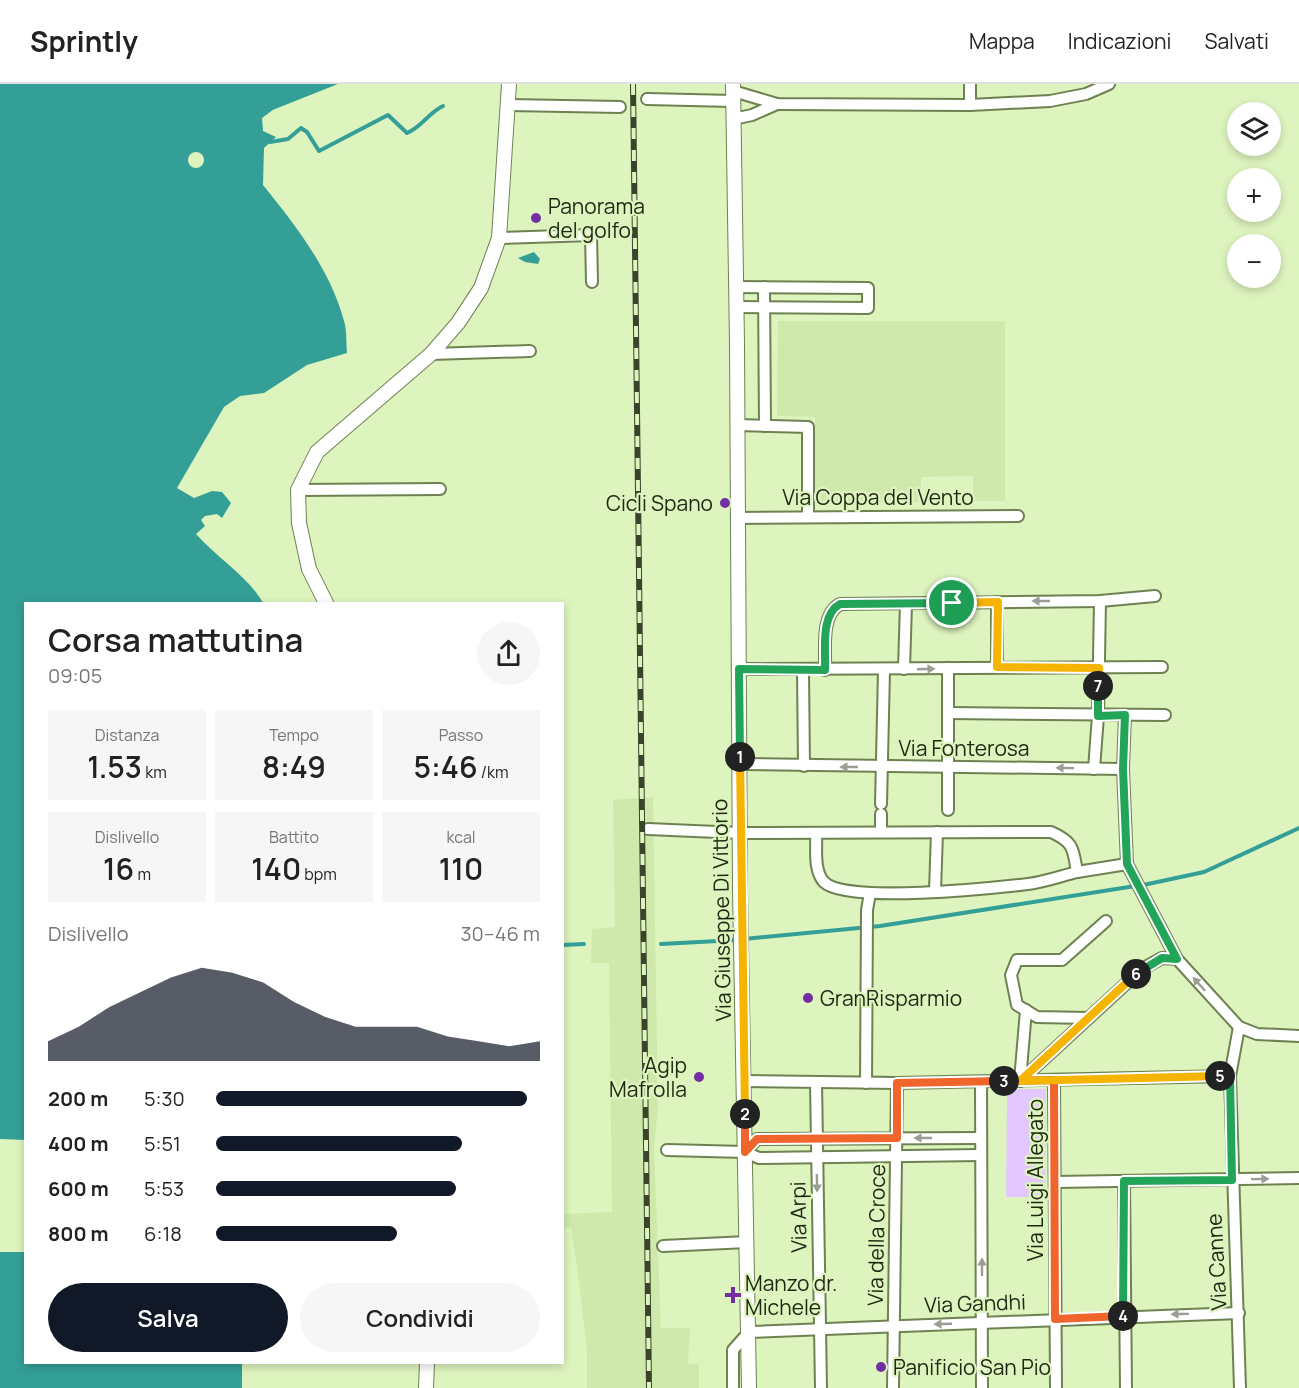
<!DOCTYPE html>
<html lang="it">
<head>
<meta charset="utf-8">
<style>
  body { margin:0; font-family:Manrope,sans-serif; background:#f6f6f6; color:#222; height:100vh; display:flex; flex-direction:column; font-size:22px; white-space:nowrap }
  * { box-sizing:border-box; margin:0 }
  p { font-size:20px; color:#767676 }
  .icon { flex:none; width:33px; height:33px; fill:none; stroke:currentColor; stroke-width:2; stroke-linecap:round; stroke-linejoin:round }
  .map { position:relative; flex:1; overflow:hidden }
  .side { position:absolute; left:24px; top:518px; width:540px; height:762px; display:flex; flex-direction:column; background:#fff; border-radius:0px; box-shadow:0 3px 9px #0003 }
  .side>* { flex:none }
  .tools { position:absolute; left:1227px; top:18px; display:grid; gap:12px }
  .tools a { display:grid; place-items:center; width:54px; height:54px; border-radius:50%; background:#fff; box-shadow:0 3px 9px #0003; font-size:30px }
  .pin { position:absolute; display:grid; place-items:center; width:51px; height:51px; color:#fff; margin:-26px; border:3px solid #fff; border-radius:50%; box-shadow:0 2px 6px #0007 }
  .km { position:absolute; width:30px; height:30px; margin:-15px; border-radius:50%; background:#222; color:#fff; font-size:16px; line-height:30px; text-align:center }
  .round { display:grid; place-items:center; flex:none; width:63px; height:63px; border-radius:32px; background:#f6f6f6 }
  .head { display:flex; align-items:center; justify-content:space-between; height:102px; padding:0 24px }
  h1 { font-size:33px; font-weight:600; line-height:45px }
  .metrics { display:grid; grid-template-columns:repeat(3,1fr); gap:9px; height:102px; padding:6px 24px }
  .metrics div { display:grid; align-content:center; border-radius:0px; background:#f6f6f6; text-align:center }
  .metrics b { font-size:30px; font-weight:600 }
  .metrics small { font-size:16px; font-weight:400 }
  .metrics p { font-size:16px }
  .chart { height:168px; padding:12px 24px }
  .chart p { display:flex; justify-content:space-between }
  .chart svg { width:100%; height:108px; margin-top:6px; fill:#111827; opacity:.7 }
  .primary-button { display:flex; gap:12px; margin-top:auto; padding:12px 24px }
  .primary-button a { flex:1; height:69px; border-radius:36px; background:#111827; color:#fff; font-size:24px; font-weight:600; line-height:69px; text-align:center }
  .primary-button a+a { background:#f6f6f6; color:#222 }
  ul { padding:0 24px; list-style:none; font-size:20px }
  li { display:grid; grid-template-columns:96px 72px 1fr; align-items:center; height:45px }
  li i { height:15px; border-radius:8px; background:#111827 }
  header { display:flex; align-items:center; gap:36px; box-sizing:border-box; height:84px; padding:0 30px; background:#fff; border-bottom:2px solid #e0e0e0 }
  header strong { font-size:28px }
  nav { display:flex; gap:33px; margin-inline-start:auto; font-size:21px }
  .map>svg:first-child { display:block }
  .built { fill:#cfe9ad }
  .green { fill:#e3c8ff }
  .water { fill:#349f96 }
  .pier { fill:#ddf4be }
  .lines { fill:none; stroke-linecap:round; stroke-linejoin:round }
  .stream { stroke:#349f96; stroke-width:4 }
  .street-casing { stroke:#6e8251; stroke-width:14 }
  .secondary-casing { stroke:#6e8251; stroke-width:16 }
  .street { stroke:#fff; stroke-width:10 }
  .secondary { stroke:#fff; stroke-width:14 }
  .rail-casing { stroke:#3a442b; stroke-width:6 }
  .rail { stroke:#ddf4be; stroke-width:4; stroke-dasharray:11; stroke-linecap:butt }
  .oneway { fill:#9a9e95 }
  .split-1-casing { stroke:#fff; stroke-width:12 }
  .split-2-casing { stroke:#fff; stroke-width:12 }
  .split-3-casing { stroke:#fff; stroke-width:12 }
  .split-4-casing { stroke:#fff; stroke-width:12 }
  .split-5-casing { stroke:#fff; stroke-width:12 }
  .split-6-casing { stroke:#fff; stroke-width:12 }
  .split-7-casing { stroke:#fff; stroke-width:12 }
  .split-8-casing { stroke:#fff; stroke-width:12 }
  .split-1 { stroke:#22a559; stroke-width:8 }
  .split-2 { stroke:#f5b400; stroke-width:8 }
  .split-3 { stroke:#f0652b; stroke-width:8 }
  .split-4 { stroke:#f0652b; stroke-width:8 }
  .split-5 { stroke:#22a559; stroke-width:8 }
  .split-6 { stroke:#f5b400; stroke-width:8 }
  .split-7 { stroke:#22a559; stroke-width:8 }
  .split-8 { stroke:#f5b400; stroke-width:8 }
  .poi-dot { fill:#722fa3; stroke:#ddf4be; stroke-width:2 }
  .labels { text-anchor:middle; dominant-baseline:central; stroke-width:4.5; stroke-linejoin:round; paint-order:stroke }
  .poi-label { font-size:21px; fill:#1f2713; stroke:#ddf4be; text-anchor:start }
  .street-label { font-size:21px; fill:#1f2713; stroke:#ddf4be }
</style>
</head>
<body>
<header>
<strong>Sprintly</strong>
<nav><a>Mappa</a><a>Indicazioni</a><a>Salvati</a></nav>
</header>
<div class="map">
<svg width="1299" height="1304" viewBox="0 0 1299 1304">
  <rect width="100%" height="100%" fill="#ddf4be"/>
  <!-- built -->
  <g class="built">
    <polygon points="778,237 1005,237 1005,417 973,417 973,392 921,393 921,418 815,418 815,333 777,332"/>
    <polygon points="653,713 658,1026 654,1062 661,1244 690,1244 688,1280 699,1279 699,1304 587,1304 587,1265 577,1183 571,1143 563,1144 563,1130 612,1128 609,879 591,879 592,845 615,843 613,716"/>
  </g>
  <!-- green -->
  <polygon class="green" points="1007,1005 1046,1005 1045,1113 1006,1113"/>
  <!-- water -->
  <g class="water">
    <path d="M0 0H338L273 26 263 34V47L276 53 264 64 263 101C296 142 330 185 344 237 347 246 346 259 347 269L307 281 264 309 240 312 224 323 177 404 194 414 212 407 222 408 231 419 222 434 217 430 205 432 201 436 205 442 196 450C217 474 248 492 263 519H26V1056L0 1055Z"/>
    <polygon points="534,168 540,175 538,180 525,178 518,174"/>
    <polygon points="0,1168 25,1168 26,1278 242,1278 242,1304 0,1304"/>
  </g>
  <!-- pier -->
  <g class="pier">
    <polygon points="339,0 338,3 274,28 266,36 266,45 279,52 263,46 262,34 273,26"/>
    <circle cx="196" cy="76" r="8"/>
  </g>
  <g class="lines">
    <!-- stream -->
    <g class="stream">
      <path d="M270 58 288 55 301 44 307 48 319 67 388 31 407 49C422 43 428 29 443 22"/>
      <polyline points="744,855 880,842 1148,800 1204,788 1299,744"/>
      <polyline points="661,860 737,856"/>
      <polyline points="562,861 584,860"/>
    </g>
    <!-- street casing -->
    <g class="street-casing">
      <g id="street">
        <polyline points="970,0 970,21"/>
        <polyline points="733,7 777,20 970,21 1050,17 1086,10 1109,0"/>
        <polyline points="647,15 733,17"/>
        <polyline points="509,21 620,23"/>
        <polyline points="733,35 752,31 777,20"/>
        <polyline points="499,154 591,151 592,198"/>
        <polyline points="736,203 868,204 868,224 737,223"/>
        <polyline points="764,203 765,342"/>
        <polyline points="431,270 530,267"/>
        <polyline points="737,341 808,343 808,432"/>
        <polyline points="298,406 440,405"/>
        <polyline points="737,434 1018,432"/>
        <polyline points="997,583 997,518"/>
        <polyline points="739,585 1162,583"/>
        <polyline points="904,585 906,520"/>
        <polyline points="803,586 804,682"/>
        <path d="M825 586C826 566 820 531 840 520L1100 517 1155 512"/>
        <polyline points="948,629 1165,631"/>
        <polyline points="1125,631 1123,685 1127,780 1177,875"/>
        <polyline points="740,680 1123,685"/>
        <polyline points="1094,685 1098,632 1100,517"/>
        <polyline points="881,720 884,586"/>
        <polyline points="948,726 948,584"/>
        <path d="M648 745 740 749 1051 748C1074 758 1073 765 1077 788L1127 780"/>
        <polyline points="881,748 881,730"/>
        <path d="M816 749C817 764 813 786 824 798 846 820 993 804 1028 800 1044 798 1061 792 1077 788"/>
        <polyline points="935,807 937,748"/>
        <polyline points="1088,934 1037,933 1017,921 1011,891 1017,876 1062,876 1106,837"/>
        <polyline points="1239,943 1230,992 1240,1304"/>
        <polyline points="1054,996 1056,1304"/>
        <polyline points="745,997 897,999 1230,992"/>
        <polyline points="1020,997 1142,885 1162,874 1177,875 1239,943 1257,950 1299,952"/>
        <polyline points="1020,997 1026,926"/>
        <polyline points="816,998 821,1304"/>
        <polyline points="981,998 982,1304"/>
        <polyline points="866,999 867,826 870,809"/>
        <polyline points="667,1066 745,1068 759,1074 981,1071"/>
        <polyline points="745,1068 757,1055 981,1054"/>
        <polyline points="1124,1097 1126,1304"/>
        <polyline points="1055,1098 1299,1094"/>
        <polyline points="663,1162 747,1158"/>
        <polyline points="733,1304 733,1266 749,1248 1239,1229"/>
        <polyline points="893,1304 897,999"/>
      </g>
    </g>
    <!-- secondary casing -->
    <g class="secondary-casing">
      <g id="secondary">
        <polyline points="733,0 737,259 740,806 749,1304"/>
        <polyline points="326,519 309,485 299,439 298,406 317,368 431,270 458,239 481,204 499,154 509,0"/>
        <polyline points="426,1304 427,1278"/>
      </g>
    </g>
    <!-- street -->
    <use href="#street" class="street"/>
    <!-- secondary -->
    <use href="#secondary" class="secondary"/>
    <!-- rail casing -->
    <g class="rail-casing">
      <polyline id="rail" points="633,0 649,1304"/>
    </g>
    <!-- rail -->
    <use href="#rail" class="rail"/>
  </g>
  <!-- one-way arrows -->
  <defs><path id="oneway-solid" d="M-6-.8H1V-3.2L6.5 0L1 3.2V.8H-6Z" transform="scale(1.5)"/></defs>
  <g class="oneway">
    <use href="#oneway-solid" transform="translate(1041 517) rotate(180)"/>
    <use href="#oneway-solid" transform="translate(926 585) rotate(-2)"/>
    <use href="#oneway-solid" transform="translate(849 683) rotate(-180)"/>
    <use href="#oneway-solid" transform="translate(1065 684) rotate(-179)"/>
    <use href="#oneway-solid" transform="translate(1199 900) rotate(-132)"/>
    <use href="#oneway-solid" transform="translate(923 1054) rotate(180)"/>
    <use href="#oneway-solid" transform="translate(1260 1095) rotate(-1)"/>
    <use href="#oneway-solid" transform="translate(817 1099) rotate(89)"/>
    <use href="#oneway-solid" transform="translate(982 1183) rotate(-90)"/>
    <use href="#oneway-solid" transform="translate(1180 1230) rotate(179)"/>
    <use href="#oneway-solid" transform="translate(943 1240) rotate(178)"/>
  </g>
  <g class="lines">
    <!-- split-1 casing -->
    <g class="split-1-casing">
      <path id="split-1" d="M740 673 739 585 825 586C826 566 820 531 840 520L952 519"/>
    </g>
    <!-- split-2 casing -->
    <g class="split-2-casing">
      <polyline id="split-2" points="740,673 745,1030"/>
    </g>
    <!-- split-3 casing -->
    <g class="split-3-casing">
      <polyline id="split-3" points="745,1030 745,1068 757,1055 897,1054 897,999 1004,997"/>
    </g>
    <!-- split-4 casing -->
    <g class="split-4-casing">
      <polyline id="split-4" points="1004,997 1054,996 1055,1235 1123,1232"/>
    </g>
    <!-- split-5 casing -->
    <g class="split-5-casing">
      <polyline id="split-5" points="1123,1232 1124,1097 1232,1096 1230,992 1220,992"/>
    </g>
    <!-- split-6 casing -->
    <g class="split-6-casing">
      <polyline id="split-6" points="1136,890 1020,997 1220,992"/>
    </g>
    <!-- split-7 casing -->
    <g class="split-7-casing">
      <polyline id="split-7" points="1098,602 1098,632 1125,631 1123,685 1127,780 1177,875 1162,874 1136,890"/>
    </g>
    <!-- split-8 casing -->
    <g class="split-8-casing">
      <polyline id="split-8" points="952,519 998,518 997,583 1099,584 1098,602"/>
    </g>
    <!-- split-1 -->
    <use href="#split-1" class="split-1"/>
    <!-- split-2 -->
    <use href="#split-2" class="split-2"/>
    <!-- split-3 -->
    <use href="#split-3" class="split-3"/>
    <!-- split-4 -->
    <use href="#split-4" class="split-4"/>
    <!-- split-5 -->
    <use href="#split-5" class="split-5"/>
    <!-- split-6 -->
    <use href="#split-6" class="split-6"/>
    <!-- split-7 -->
    <use href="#split-7" class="split-7"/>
    <!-- split-8 -->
    <use href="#split-8" class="split-8"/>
  </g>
  <!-- markers -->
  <g class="poi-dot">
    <circle cx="536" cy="134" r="6"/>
    <circle cx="725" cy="419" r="6"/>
    <circle cx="808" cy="914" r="6"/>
    <circle cx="699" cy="993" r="6"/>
    <path d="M730 1202h6v6h6v6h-6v6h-6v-6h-6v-6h6z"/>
    <circle cx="881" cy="1283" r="6"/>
  </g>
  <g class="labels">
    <!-- poi labels -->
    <g class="poi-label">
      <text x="548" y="122">Panorama<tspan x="548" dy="24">del golfo</tspan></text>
      <text x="713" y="419" text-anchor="end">Cicli Spano</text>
      <text x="820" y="914">GranRisparmio</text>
      <text x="687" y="981" text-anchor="end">Agip<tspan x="687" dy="24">Mafrolla</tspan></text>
      <text x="745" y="1199">Manzo dr.<tspan x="745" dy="24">Michele</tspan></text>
      <text x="893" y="1283">Panificio San Pio</text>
    </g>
    <!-- street labels -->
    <g class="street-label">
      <text x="878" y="413">Via Coppa del Vento</text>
      <text x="964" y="664">Via Fonterosa</text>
      <text transform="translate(721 826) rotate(-91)">Via Giuseppe Di Vittorio</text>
      <text transform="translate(1035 1096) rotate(-90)">Via Luigi Allegato</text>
      <text transform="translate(798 1133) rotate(-91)">Via Arpi</text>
      <text transform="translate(876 1151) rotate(-89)">Via della Croce</text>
      <text transform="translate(1216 1178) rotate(-93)">Via Canne</text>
      <text transform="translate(975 1219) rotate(-2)">Via Gandhi</text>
    </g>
  </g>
</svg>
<div class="tools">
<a><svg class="icon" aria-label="layers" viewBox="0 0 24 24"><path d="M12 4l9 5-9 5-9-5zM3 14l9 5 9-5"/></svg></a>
<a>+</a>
<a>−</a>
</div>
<div class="pin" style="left:952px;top:519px;background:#1e9e55"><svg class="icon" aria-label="arrive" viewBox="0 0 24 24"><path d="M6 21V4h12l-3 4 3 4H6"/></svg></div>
<b class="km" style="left:740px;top:673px">1</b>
<b class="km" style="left:745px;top:1030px">2</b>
<b class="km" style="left:1004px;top:997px">3</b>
<b class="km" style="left:1123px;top:1232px">4</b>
<b class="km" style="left:1220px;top:992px">5</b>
<b class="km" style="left:1136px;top:890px">6</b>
<b class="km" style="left:1098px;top:602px">7</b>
<section class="side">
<div class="head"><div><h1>Corsa mattutina</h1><p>09:05</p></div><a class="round"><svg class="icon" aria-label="share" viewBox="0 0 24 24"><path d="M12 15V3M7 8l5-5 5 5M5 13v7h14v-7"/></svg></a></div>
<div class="metrics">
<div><p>Distanza</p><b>1.53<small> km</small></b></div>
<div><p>Tempo</p><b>8:49</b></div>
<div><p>Passo</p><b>5:46<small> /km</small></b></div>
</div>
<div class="metrics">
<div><p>Dislivello</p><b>16<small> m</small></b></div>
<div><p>Battito</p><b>140<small> bpm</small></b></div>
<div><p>kcal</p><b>110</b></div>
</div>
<div class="chart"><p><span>Dislivello</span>30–46 m</p>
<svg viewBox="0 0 160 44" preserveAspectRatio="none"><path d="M0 44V36L10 30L20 22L30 16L40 10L50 6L60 8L70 12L80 20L90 26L100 30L110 30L120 30L130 34L140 36L150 38L160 36V44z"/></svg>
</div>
<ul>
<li><b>200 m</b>5:30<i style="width:96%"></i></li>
<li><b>400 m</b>5:51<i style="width:76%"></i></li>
<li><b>600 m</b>5:53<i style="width:74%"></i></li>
<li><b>800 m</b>6:18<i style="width:56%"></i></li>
</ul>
<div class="primary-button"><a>Salva</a><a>Condividi</a></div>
</section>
</div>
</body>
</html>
